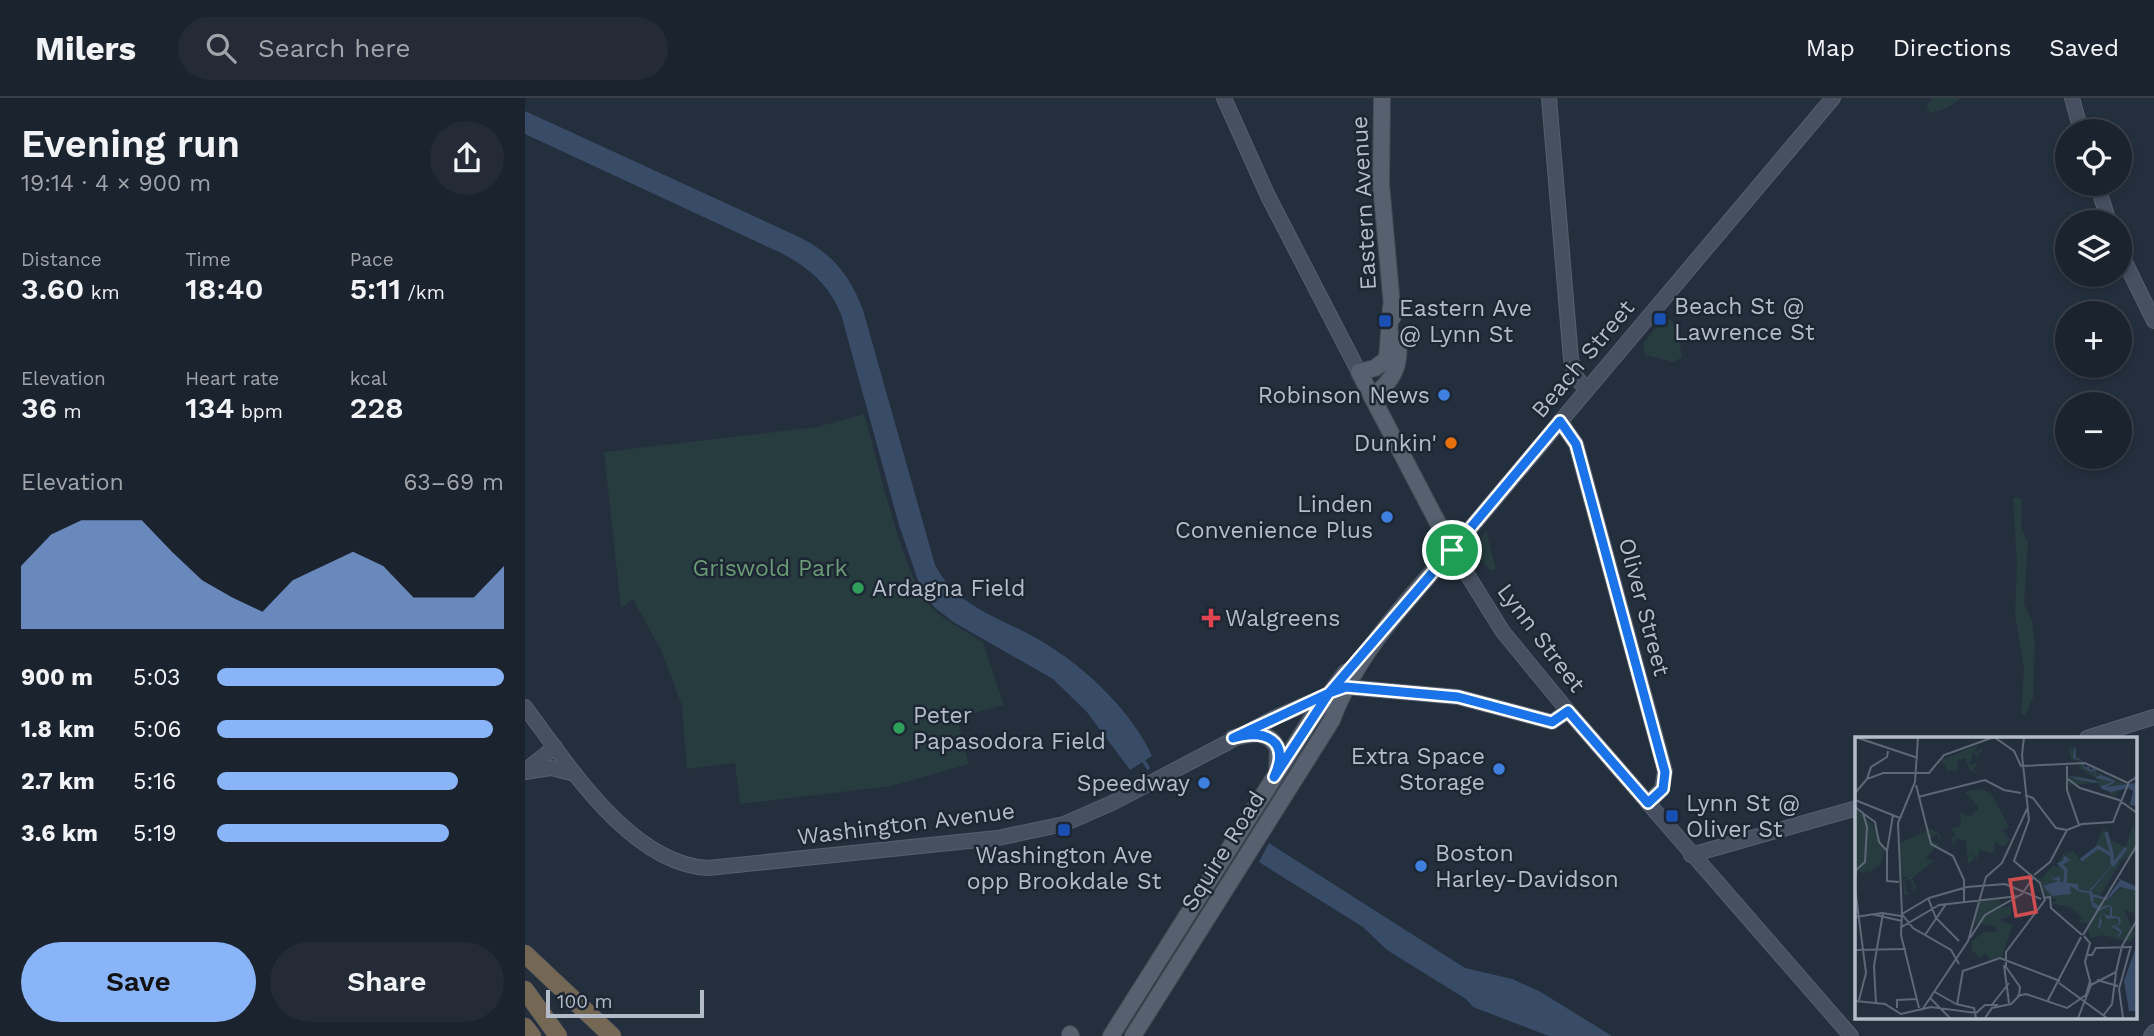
<!DOCTYPE html>
<html lang="en">
<head>
<meta charset="utf-8">
<style>
  body { margin:0; font-family:"Work Sans",sans-serif; background:#242b36; color:#f1f3f6; height:100vh; display:flex; flex-direction:column; font-size:26px; white-space:nowrap }
  * { box-sizing:border-box; margin:0 }
  p { font-size:23px; color:#a0a4aa }
  .icon { flex:none; width:38px; height:38px; fill:none; stroke:currentColor; stroke-width:2; stroke-linecap:round; stroke-linejoin:round }
  .map { position:relative; flex:1; overflow:hidden }
  .details { display:flex; flex-direction:column; background:#1b232e; width:525px }
  .details>* { flex:none }
  .tools { position:absolute; left:1530px; top:21px; display:grid; gap:14px }
  .tools a { display:grid; place-items:center; width:77px; height:77px; border-radius:50%; background:#1b232e; box-shadow:0 4px 10px #0003,0 0 0 2px #39404a; font-size:35px }
  .scale { position:absolute; left:21px; bottom:18px; width:158px; box-sizing:border-box; padding-left:7px; border:4px solid #b4bcc9; border-top:0; font-size:19px; line-height:24px; white-space:nowrap; color:#b4bcc9; -webkit-text-stroke:5px #1d2633; paint-order:stroke }
  .pin { position:absolute; display:grid; place-items:center; width:60px; height:60px; color:#fff; margin:-30px; border:4px solid #fff; border-radius:50%; box-shadow:0 2px 7px #0007 }
  .round { display:grid; place-items:center; flex:none; width:74px; height:74px; border-radius:37px; background:#242b36 }
  .head { display:flex; align-items:center; justify-content:space-between; height:119px; padding:0 21px }
  h1 { font-size:38px; font-weight:600; line-height:52px }
  .figures { display:grid; grid-template-columns:repeat(3,1fr); gap:10px; height:119px; padding:7px 21px }
  .figures div { display:grid; align-content:center }
  .figures b { font-size:30px; font-weight:600 }
  .figures small { font-size:19px; font-weight:400 }
  .figures p { font-size:19px }
  .chart { height:196px; padding:14px 21px }
  .chart p { display:flex; justify-content:space-between }
  .chart svg { width:100%; height:126px; margin-top:7px; fill:#8ab4f8; opacity:.7 }
  .primary-button { display:flex; gap:14px; margin-top:auto; padding:14px 21px }
  .primary-button a { flex:1; height:80px; border-radius:42px; background:#8ab4f8; color:#111; font-size:28px; font-weight:600; line-height:80px; text-align:center }
  .primary-button a+a { background:#242b36; color:#f1f3f6 }
  ul { padding:0 21px; list-style:none; font-size:23px }
  li { display:grid; grid-template-columns:112px 84px 1fr; align-items:center; height:52px }
  li i { height:18px; border-radius:9px; background:#8ab4f8 }
  header { display:flex; align-items:center; gap:42px; box-sizing:border-box; height:98px; padding:0 35px; background:#1b232e; border-bottom:2px solid #39404a }
  header strong { font-size:33px }
  nav { display:flex; gap:38px; margin-inline-start:auto; font-size:24px }
  .search { width:490px; height:63px; background:#242b36; display:flex; align-items:center; gap:18px; box-sizing:border-box; padding:0 24px; border-radius:38px; color:#a0a4aa; font-size:26px }
  main { display:flex; flex:1; min-height:0 }
  .map>svg:first-child { display:block }
  .green { fill:#263c3f }
  .water { fill:#394c67 }
  .lines { fill:none; stroke-linecap:round; stroke-linejoin:round }
  .stream { stroke:#394c67; stroke-width:3.5 }
  .secondary-casing { stroke:#565f6c; stroke-width:16 }
  .primary-casing { stroke:#414a57; stroke-width:18 }
  .highway-casing { stroke:#434c59; stroke-width:19 }
  .secondary { stroke:#465061; stroke-width:14 }
  .primary { stroke:#56606e; stroke-width:16 }
  .highway { stroke:#746855; stroke-width:18 }
  .route-casing { stroke:#fff; stroke-width:14 }
  .route { stroke:#1a73e8; stroke-width:9 }
  .transit-dot { fill:#1a4fb4; stroke:#1d2633; stroke-width:2.5 }
  .shop-dot { fill:#3f7fe0; stroke:#1d2633; stroke-width:2.5 }
  .food-dot { fill:#e8710a; stroke:#1d2633; stroke-width:2.5 }
  .leisure-dot { fill:#2e9e5b; stroke:#1d2633; stroke-width:2.5 }
  .health-dot { fill:#e0444e; stroke:#1d2633; stroke-width:2.5 }
  .labels { text-anchor:middle; dominant-baseline:central; stroke-width:5; stroke-linejoin:round; paint-order:stroke }
  .street-label { font-size:23px; fill:#b4bcc9; stroke:#1d2633 }
  .poi-label { font-size:23px; fill:#b4bcc9; stroke:#1d2633; text-anchor:start }
  .park-label { font-size:23px; fill:#6b9a76; stroke:#1d2633 }
  .inset-river { fill:none; stroke:#394c67; stroke-width:3.5 }
  .inset-road { fill:none; stroke:#5e6776; stroke-width:2 }
  .view { fill:#ce4d50; fill-opacity:0.15; stroke:#ce4d50; stroke-width:3.5 }
  .inset-edge { fill:none; stroke:#b4bcc9; stroke-width:3.5 }
</style>
</head>
<body>
<header>
<strong>Milers</strong>
<div class="search"><svg class="icon" aria-label="search" viewBox="0 0 24 24"><circle cx="10" cy="10" r="6"/><path d="M15 15l6 6"/></svg>Search here</div>
<nav><a>Map</a><a>Directions</a><a>Saved</a></nav>
</header>
<main>
<section class="details">
<div class="head"><div><h1>Evening run</h1><p>19:14 · 4 × 900 m</p></div><a class="round"><svg class="icon" aria-label="share" viewBox="0 0 24 24"><path d="M12 15V3M7 8l5-5 5 5M5 13v7h14v-7"/></svg></a></div>
<div class="figures">
<div><p>Distance</p><b>3.60<small> km</small></b></div>
<div><p>Time</p><b>18:40</b></div>
<div><p>Pace</p><b>5:11<small> /km</small></b></div>
</div>
<div class="figures">
<div><p>Elevation</p><b>36<small> m</small></b></div>
<div><p>Heart rate</p><b>134<small> bpm</small></b></div>
<div><p>kcal</p><b>228</b></div>
</div>
<div class="chart"><p><span>Elevation</span>63–69 m</p>
<svg viewBox="0 0 160 44" preserveAspectRatio="none"><path d="M0 44V22L10 11L20 6L30 6L40 6L50 17L60 27L70 33L80 38L90 27L100 22L110 17L120 22L130 33L140 33L150 33L160 22V44z"/></svg>
</div>
<ul>
<li><b>900 m</b>5:03<i style="width:100%"></i></li>
<li><b>1.8 km</b>5:06<i style="width:96%"></i></li>
<li><b>2.7 km</b>5:16<i style="width:84%"></i></li>
<li><b>3.6 km</b>5:19<i style="width:81%"></i></li>
</ul>
<div class="primary-button"><a>Save</a><a>Share</a></div>
</section>
<div class="map">
<svg width="1629" height="938" viewBox="0 0 1629 938">
  <rect width="100%" height="100%" fill="#242f3e"/>
  <!-- green -->
  <g class="green">
    <polygon points="1407,0 1436,0 1422,10 1406,15 1401,9"/>
    <polygon points="1144,221 1152,228 1157,259 1149,264 1120,257 1118,246 1137,222"/>
    <path d="M339 316C352 358 378 480 405 508 420 523 440 533 458 544L479 607 432 620 444 666 367 688 215 706 210 665 162 671 157 608 137 554 108 501 96 510 79 354 292 329Z"/>
    <polygon points="1491,399 1497,401 1496,430 1503,445 1499,506 1507,523 1510,546 1508,600 1500,618 1496,615 1499,570 1490,516 1492,465 1488,400"/>
    <polygon points="961,433 971,470 966,473 951,457 953,444"/>
  </g>
  <!-- water -->
  <g class="water">
    <path d="M0 13 272 138C306 154 325 177 338 212L410 467C433 512 482 521 521 546 562 571 607 614 627 658L605 672 562 614 528 581 430 525 410 510 397 494 374 427 316 216C303 186 285 170 256 155L0 36Z"/>
    <polygon points="744,745 940,870 987,881 1014,893 1087,938 1024,938 948,909 941,901 862,852 838,829 734,764"/>
  </g>
  <g class="lines">
    <!-- stream -->
    <polyline class="stream" points="618,662 623,670"/>
    <!-- secondary casing -->
    <g class="secondary-casing">
      <g id="secondary">
        <polyline points="699,0 743,98 834,274"/>
        <polyline points="1024,0 1046,261 1050,277 1061,292"/>
        <polyline points="1308,0 927,452 978,534 1043,613 1326,938"/>
        <polyline points="1547,0 1556,33"/>
        <polyline points="1572,86 1584,124"/>
        <polyline points="1594,152 1629,223"/>
        <polyline points="1035,323 1051,346 1140,673 1137,691 1123,705"/>
        <path d="M0 609C43 666 105 766 183 770L473 740 539 726 589 704 751 619 821 589 933 599 1027 624 1043 613"/>
        <polyline points="1562,640 1629,619"/>
        <polyline points="1,672 30,649"/>
        <polyline points="0,674 26,670 50,676"/>
        <polyline points="1166,757 1332,710"/>
        <polyline points="1626,938 1629,934"/>
      </g>
    </g>
    <!-- primary casing -->
    <g class="primary-casing">
      <g id="primary">
        <polyline points="857,0 856,86 868,219"/>
        <path d="M848 298C869 282 876 267 873 241"/>
        <path d="M708 640C727 635 743 631 753 651L752 672"/>
        <polyline points="545,936 546,938"/>
        <polyline points="586,938 788,618 821,574"/>
        <path d="M608 938 807 622C831 556 881 504 927 452L834 274 850 270 862 261 866 209"/>
      </g>
    </g>
    <!-- highway casing -->
    <g class="highway-casing">
      <g id="highway">
        <polyline points="0,856 87,938"/>
        <polyline points="0,892 33,938"/>
        <polyline points="0,929 7,938"/>
      </g>
    </g>
    <!-- secondary -->
    <use href="#secondary" class="secondary"/>
    <!-- primary -->
    <use href="#primary" class="primary"/>
    <!-- highway -->
    <use href="#highway" class="highway"/>
  </g>
  <g class="lines">
    <!-- route casing -->
    <g class="route-casing">
      <path id="route" d="M927 452 804 595 708 640C741 631 766 642 749 679L804 595 821 589 933 599 1027 624 1043 613 1123 705 1138 691 1140 674 1051 346 1035 323 927 452"/>
    </g>
    <!-- route -->
    <use href="#route" class="route"/>
  </g>
  <!-- markers -->
  <g class="transit-dot">
    <rect x="1128" y="214" width="14" height="14" rx="3.5"/>
    <rect x="853" y="216" width="14" height="14" rx="3.5"/>
    <rect x="1140" y="711" width="14" height="14" rx="3.5"/>
    <rect x="532" y="725" width="14" height="14" rx="3.5"/>
  </g>
  <g class="shop-dot">
    <circle cx="919" cy="297" r="7"/>
    <circle cx="862" cy="419" r="7"/>
    <circle cx="974" cy="671" r="7"/>
    <circle cx="679" cy="685" r="7"/>
    <circle cx="896" cy="768" r="7"/>
  </g>
  <circle class="food-dot" cx="926" cy="345" r="7"/>
  <g class="leisure-dot">
    <circle cx="333" cy="490" r="7"/>
    <circle cx="374" cy="630" r="7"/>
  </g>
  <path class="health-dot" d="M682.5 509.5h7v7h7v7h-7v7h-7v-7h-7v-7h7z"/>
  <g class="labels">
    <!-- street labels -->
    <g class="street-label">
      <text transform="translate(839 105) rotate(-93)">Eastern Avenue</text>
      <text transform="translate(1058 261) rotate(-50)">Beach Street</text>
      <text transform="translate(1119 509) rotate(75)">Oliver Street</text>
      <text transform="translate(1016 540) rotate(53)">Lynn Street</text>
      <text transform="translate(381 726) rotate(-7)">Washington Avenue</text>
      <text transform="translate(698 753) rotate(-58)">Squire Road</text>
    </g>
    <!-- poi labels -->
    <g class="poi-label">
      <text x="1149" y="208">Beach St @<tspan x="1149" dy="26">Lawrence St</tspan></text>
      <text x="874" y="210">Eastern Ave<tspan x="874" dy="26">@ Lynn St</tspan></text>
      <text x="905" y="297" text-anchor="end">Robinson News</text>
      <text x="912" y="345" text-anchor="end">Dunkin'</text>
      <text x="848" y="406" text-anchor="end">Linden<tspan x="848" dy="26">Convenience Plus</tspan></text>
      <text x="347" y="490">Ardagna Field</text>
      <text x="700" y="520">Walgreens</text>
      <text x="388" y="617">Peter<tspan x="388" dy="26">Papasodora Field</tspan></text>
      <text x="960" y="658" text-anchor="end">Extra Space<tspan x="960" dy="26">Storage</tspan></text>
      <text x="665" y="685" text-anchor="end">Speedway</text>
      <text x="1161" y="705">Lynn St @<tspan x="1161" dy="26">Oliver St</tspan></text>
      <text x="910" y="755">Boston<tspan x="910" dy="26">Harley-Davidson</tspan></text>
      <text x="539" y="757" text-anchor="middle">Washington Ave<tspan x="539" dy="26">opp Brookdale St</tspan></text>
    </g>
    <!-- park labels -->
    <g class="park-label">
      <text x="245" y="470">Griswold Park</text>
    </g>
  </g>
  <!-- overview -->
  <g transform="translate(1330 639)">
    <rect width="282" height="282" fill="#242f3e"/>
    <path d="M123 8 120 15 129 10 122 20 118 15 115 28 123 25 118 33 127 40 115 33 110 21 102 23 103 33 93 34 86 23ZM221 10V20L225 22 229 29 269 47 259 60 243 46 214 48V40L219 38 245 44 224 31 225 24 217 23 213 12ZM125 52 136 56 154 90 148 94 155 103 149 110 140 105 139 116 124 113 122 122 116 114 119 122 113 127 111 104 101 101 99 110 96 101 101 99 96 91 106 89 105 75 115 80 124 71 110 55ZM0 70 22 92 29 114 26 127 13 136 14 131 10 136 0 134ZM279 87 282 115 267 123 245 159 252 163 270 148 282 154V177L269 173 280 198 275 205 248 198 235 201 232 186 223 185 227 181 217 171 196 166 203 163 192 159 182 140 187 142 198 128 202 131 209 115 210 120 212 116 218 114 225 122 236 118 249 91 256 103 270 110ZM67 89 66 98 74 91 85 97 86 105 82 97 74 102 84 107 71 121 79 124 57 141 61 150 59 155 56 142 49 144 53 158H49L48 143 55 140H47L44 106 64 98ZM145 162 147 170 156 169V179L143 183 158 188 146 221 137 224 130 216 125 221 117 213V204L127 196 142 194 140 189 119 186 124 164Z" fill="#263c3f"/>
    <path d="M220 8 221 23 224 21 229 26V30H234L236 34 238 31 241 33V40L246 38 259 43V46L251 50 282 46 281 69 275 68 278 54 273 51 256 55 247 52 242 44 240 46 236 45 225 43 213 39 242 44 246 49 258 45 241 41 240 33 236 35 229 31 225 22 221 23 218 20ZM257 128 251 136 236 154 238 157 252 161 265 143 258 139 282 150V154L265 150 252 163 239 160 238 168 239 165 246 171 249 169 255 168 257 171V179L264 180 266 184 264 188 257 189 263 190 267 195 261 204 265 195 256 189 264 187 263 181 252 182 249 177 245 180 247 184 245 191H243L245 179 249 177 255 179V169L244 174 237 169 234 156 225 155 215 149 216 157 197 159 188 149 204 144 197 142 196 138 198 142 205 139V145L223 147 224 153 234 154ZM282 207V274H274L269 244Z" fill="#394c67"/>
    <path class="inset-river" d="M251 95 257 117M209 120 212 123 205 127 211 133 210 146M226 123 243 110 257 118V127M257 129 271 111"/>
    <path class="inset-road" d="M0 0 63 21M139 0 159 14 166 29 230 26 273 46M212 29V53L224 88M12 42 16 30 32 20 33 14M213 42 225 51 264 63 282 76M61 48 76 107 98 119 109 143V166M0 56 12 42 28 36H74L89 18 139 0M170 58 178 61 201 91 212 93M63 60 130 43 149 53 166 56M0 63 45 81M0 70 8 76 12 90 10 125 1 133 0 143M9 77 20 85 24 105 32 114V144L44 145M32 114 38 78M179 138 195 125 212 93 227 87 258 85 274 45 282 40M0 151 11 236 4 263M73 161 81 181 104 204M188 161 195 160 196 171 227 198M46 176 58 191 96 213 104 227M16 177 47 184M47 177 43 86 60 45 63 0M0 180 27 176 46 179M45 191 84 168 164 159M70 198 91 167M228 198 282 108M115 201 130 178 167 157 178 141M0 213 51 212M231 218H237L241 211 277 210M149 228 154 266M108 234 145 221 205 244M242 243 263 249M204 246 252 281M236 248 261 235 267 209 282 183M80 255 101 267M162 259 171 257 212 271 231 258 235 244M75 261 95 281M0 264 30 267 46 277 76 270 121 276 130 268H143M192 265 226 200M21 267 19 229 28 176M101 267 119 271 121 281M102 268 108 233M136 269 154 246M42 271V263L62 262M64 271 46 198 47 177 74 161 112 150 150 147 186 162M67 273 113 204 131 140 147 126 172 72M248 279 257 267 261 236M130 281 137 271 156 267 164 259 165 250 151 230V215L190 163 185 146 159 124 174 83 167 18 169 0M223 281 236 248 230 225 235 206 229 199M268 281 264 252 276 209"/>
    <path class="view" d="M175 140 181 175 161 179 155 143Z"/>
    <rect width="282" height="282" class="inset-edge"/>
  </g>
</svg>
<div class="tools">
<a><svg class="icon" aria-label="locate" viewBox="0 0 24 24"><circle cx="12" cy="12" r="6"/><path d="M12 2v4M12 18v4M2 12h4M18 12h4"/></svg></a>
<a><svg class="icon" aria-label="layers" viewBox="0 0 24 24"><path d="M12 4l9 5-9 5-9-5zM3 14l9 5 9-5"/></svg></a>
<a>+</a>
<a>−</a>
</div>
<div class="scale">100 m</div>
<div class="pin" style="left:927px;top:452px;background:#1e9e55"><svg class="icon" aria-label="arrive" viewBox="0 0 24 24"><path d="M6 21V4h12l-3 4 3 4H6"/></svg></div>
</div>
</main>
</body>
</html>
